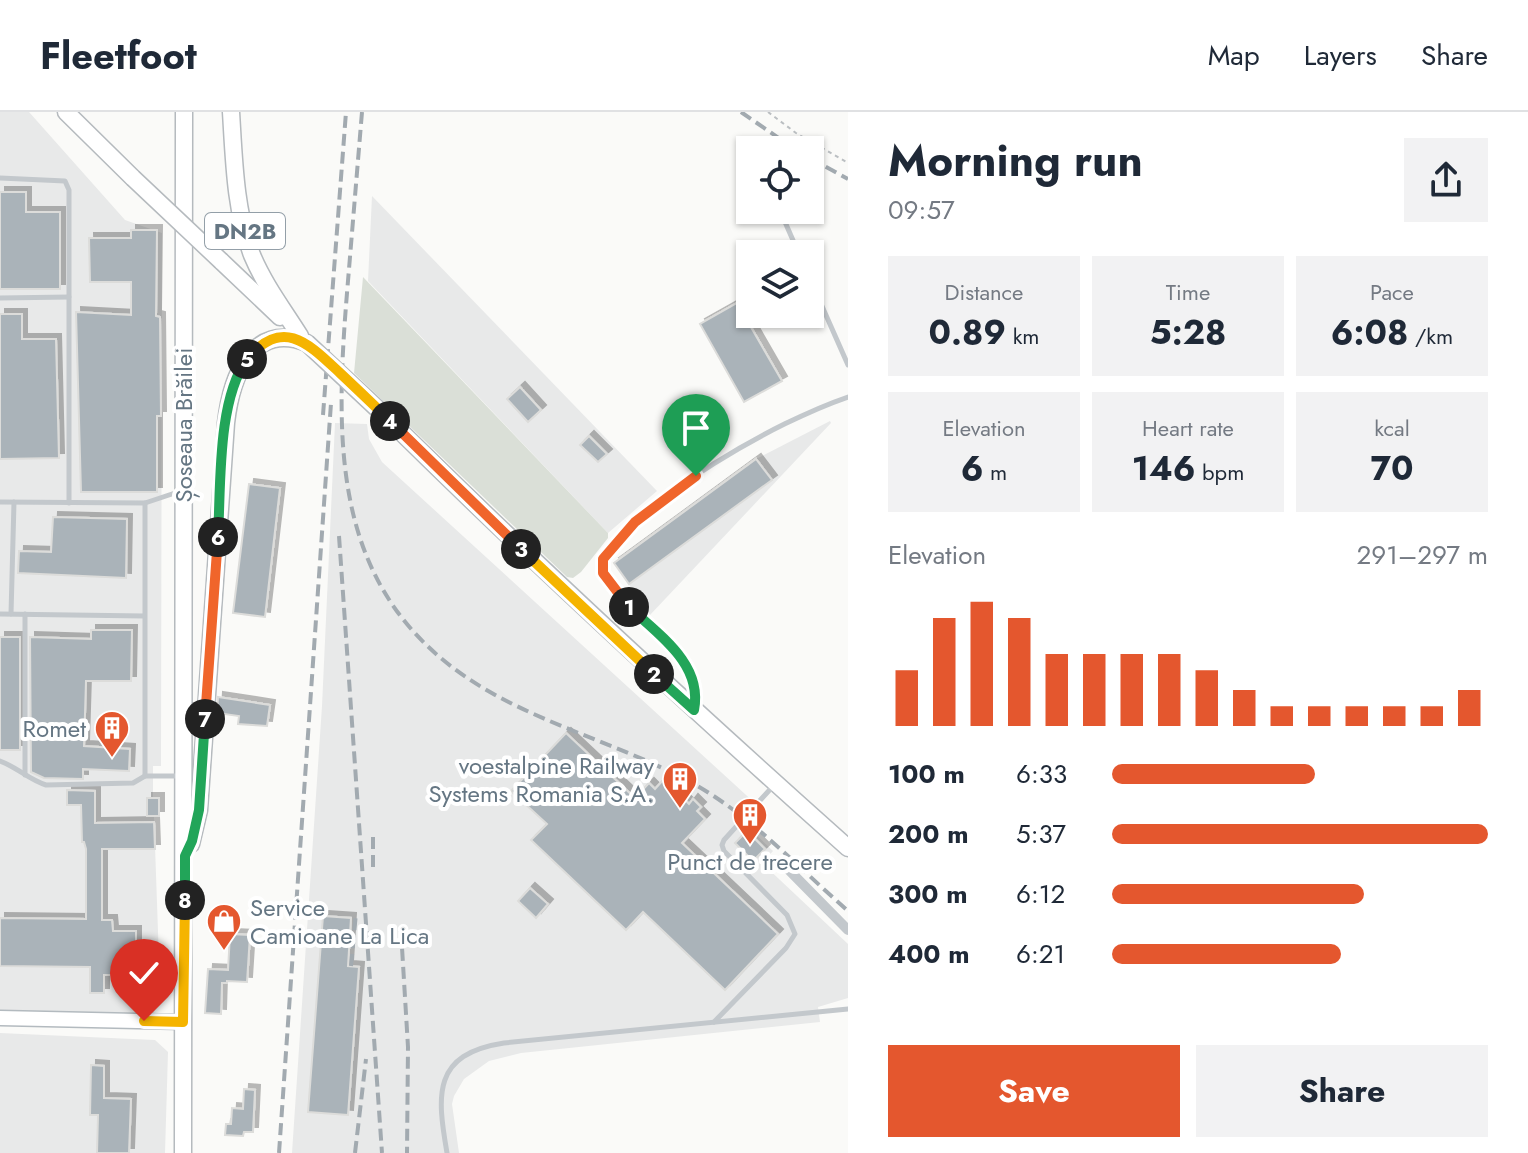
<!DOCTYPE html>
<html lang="en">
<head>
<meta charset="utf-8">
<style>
  body { margin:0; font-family:Jost,sans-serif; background:#f2f2f3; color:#1f2937; height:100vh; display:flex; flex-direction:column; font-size:30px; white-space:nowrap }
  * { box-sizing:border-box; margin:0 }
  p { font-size:26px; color:#747a83 }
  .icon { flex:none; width:44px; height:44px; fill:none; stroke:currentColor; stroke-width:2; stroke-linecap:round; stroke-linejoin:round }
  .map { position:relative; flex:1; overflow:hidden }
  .details { display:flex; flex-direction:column; background:#fff; width:680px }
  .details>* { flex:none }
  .buttons { position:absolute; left:736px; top:24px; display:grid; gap:16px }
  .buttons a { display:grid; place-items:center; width:88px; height:88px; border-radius:0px; background:#fff; box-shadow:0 2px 6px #0004; font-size:40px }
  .pin { position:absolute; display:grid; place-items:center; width:68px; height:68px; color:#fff; margin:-82px -34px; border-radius:50% 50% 50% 0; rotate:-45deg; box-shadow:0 0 8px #0007 }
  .pin .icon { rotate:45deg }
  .km { position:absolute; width:40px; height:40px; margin:-20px; border-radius:50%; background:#222; color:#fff; font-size:22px; line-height:40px; text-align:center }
  .round { display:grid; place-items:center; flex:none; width:84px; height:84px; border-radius:0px; background:#f2f2f3 }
  .overview { display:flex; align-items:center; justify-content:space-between; height:136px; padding:0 40px }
  h1 { font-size:44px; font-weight:700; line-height:60px }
  .stats { display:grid; grid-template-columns:repeat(3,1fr); gap:12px; height:136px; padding:8px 40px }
  .stats div { display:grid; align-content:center; border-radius:0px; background:#f2f2f3; text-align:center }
  .stats b { font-size:34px; font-weight:700 }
  .stats small { font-size:22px; font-weight:400 }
  .stats p { font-size:22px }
  .chart { height:224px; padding:16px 40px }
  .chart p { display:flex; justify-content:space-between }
  .chart svg { width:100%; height:144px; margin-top:8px; stroke:#e4572e; stroke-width:6 }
  .cta { display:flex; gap:16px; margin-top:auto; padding:16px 40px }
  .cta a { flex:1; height:92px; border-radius:0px; background:#e4572e; color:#fff; font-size:32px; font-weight:700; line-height:92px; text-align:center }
  .cta a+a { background:#f2f2f3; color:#1f2937 }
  ul { padding:0 40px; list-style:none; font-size:26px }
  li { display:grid; grid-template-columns:128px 96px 1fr; align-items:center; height:60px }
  li i { height:20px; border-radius:10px; background:#e4572e }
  header { display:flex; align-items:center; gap:48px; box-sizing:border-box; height:112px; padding:0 40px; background:#fff; border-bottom:2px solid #e0e1e3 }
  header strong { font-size:38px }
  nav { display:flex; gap:44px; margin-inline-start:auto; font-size:28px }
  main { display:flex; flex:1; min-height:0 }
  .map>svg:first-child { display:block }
  .built { fill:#e8e9e9 }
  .green { fill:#dadfd7 }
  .building { fill:#aab3b9; stroke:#dcdcda; stroke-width:2; filter:url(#shadow) }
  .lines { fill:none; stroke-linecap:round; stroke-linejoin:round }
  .secondary-casing { stroke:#b3babf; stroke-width:17 }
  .primary-casing { stroke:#b5babe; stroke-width:19 }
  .path { stroke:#bbbfc2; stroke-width:2; stroke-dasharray:4 4; stroke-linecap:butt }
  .service { stroke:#c3c8cc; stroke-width:5 }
  .minor { stroke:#c3c8cc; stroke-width:10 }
  .secondary { stroke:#fff; stroke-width:14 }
  .primary { stroke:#fff; stroke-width:16 }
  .rail { stroke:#a2aab0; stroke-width:4; stroke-dasharray:12 6; stroke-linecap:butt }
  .primary-bridge-casing { stroke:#b5babe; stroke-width:19; stroke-linecap:butt }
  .primary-bridge { stroke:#fff; stroke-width:16 }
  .split-1-casing { stroke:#fff; stroke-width:16 }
  .split-2-casing { stroke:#fff; stroke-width:16 }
  .split-3-casing { stroke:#fff; stroke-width:16 }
  .split-4-casing { stroke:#fff; stroke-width:16 }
  .split-5-casing { stroke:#fff; stroke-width:16 }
  .split-6-casing { stroke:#fff; stroke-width:16 }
  .split-7-casing { stroke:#fff; stroke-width:16 }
  .split-8-casing { stroke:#fff; stroke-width:16 }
  .split-9-casing { stroke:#fff; stroke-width:16 }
  .split-1 { stroke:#f0652b; stroke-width:10 }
  .split-2 { stroke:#22a559; stroke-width:10 }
  .split-3 { stroke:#f5b400; stroke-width:10 }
  .split-4 { stroke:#f0652b; stroke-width:10 }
  .split-5 { stroke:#f5b400; stroke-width:10 }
  .split-6 { stroke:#22a559; stroke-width:10 }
  .split-7 { stroke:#f0652b; stroke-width:10 }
  .split-8 { stroke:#22a559; stroke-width:10 }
  .split-9 { stroke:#f5b400; stroke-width:10 }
  .labels { text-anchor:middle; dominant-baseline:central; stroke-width:8; stroke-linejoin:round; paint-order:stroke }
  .shield { fill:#fff; stroke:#939fa8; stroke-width:2 }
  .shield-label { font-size:22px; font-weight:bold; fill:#657683 }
  .street-label { font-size:24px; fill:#657683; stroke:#fff }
  .poi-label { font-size:24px; fill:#657683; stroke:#fff; text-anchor:end }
</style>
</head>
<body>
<header>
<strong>Fleetfoot</strong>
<nav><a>Map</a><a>Layers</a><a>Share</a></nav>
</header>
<main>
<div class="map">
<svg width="848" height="1041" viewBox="0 0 848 1041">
  <defs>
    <filter id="shadow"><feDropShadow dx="5" dy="-5" stdDeviation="0" flood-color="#0004"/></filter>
  </defs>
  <rect width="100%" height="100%" fill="#fafaf8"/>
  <!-- built -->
  <g class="built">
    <polygon points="0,0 29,0 125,108 162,121 161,654 153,654 153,686 159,686 159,704 154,705 160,877 155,898 148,911 0,912"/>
    <polygon points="372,84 657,379 608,421 368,169"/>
    <polygon points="830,309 831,311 650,503 614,451 756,347"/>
    <polygon points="335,311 367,312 369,327 382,350 757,693 760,697 745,712 773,739 762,751 848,832 848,886 818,895 820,910 521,941 489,949 464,967 454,984 452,992 459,1041 292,1041 322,594"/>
    <polygon points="0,921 155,928 168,940 165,1041 0,1041"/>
  </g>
  <!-- green -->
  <polygon class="green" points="363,165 608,421 608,426 581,460 573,466 567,465 354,261"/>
  <!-- building -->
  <g class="building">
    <polygon points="0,80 26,80 26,100 60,100 60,177 0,177"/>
    <polygon points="131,118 157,118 156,204 160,205 161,304 157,304 157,380 81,380 76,200 131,203 131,170 90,170 89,126 131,126"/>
    <polygon points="737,191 782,269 744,290 700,212"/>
    <polygon points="0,202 22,202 22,227 56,227 59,346 0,347"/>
    <polygon points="520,275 541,298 528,310 507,287"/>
    <polygon points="589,324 607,342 598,350 580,333"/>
    <polygon points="756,347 772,368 629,472 614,451"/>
    <polygon points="249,372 280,376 265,505 233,501"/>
    <polygon points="53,405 127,407 126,466 18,461 19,439 51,440"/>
    <polygon points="91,518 132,518 131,569 86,569 84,634 130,637 129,659 83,657 83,667 44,666 31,660 30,525 91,527"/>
    <rect x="0" y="525" width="20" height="113"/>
    <polygon points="218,585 270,593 267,614 238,612 239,604 217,601"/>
    <polygon points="566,621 635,686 649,671 655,677 664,667 689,692 693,687 701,695 697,699 705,707 682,731 778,822 725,878 643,800 626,818 531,728 547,712 511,679"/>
    <polygon points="67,678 95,679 95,711 154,710 155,737 102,737 102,808 112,808 113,819 136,819 136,863 104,863 104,881 90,881 90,855 0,854 0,806 86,807 86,737 84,730 82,730 81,693 67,693"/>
    <rect x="147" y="686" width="12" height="18"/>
    <polygon points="747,719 765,737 753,749 735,731"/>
    <polygon points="530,776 548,792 536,806 518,789"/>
    <polygon points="323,804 351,806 348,854 359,855 348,1003 308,1000"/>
    <polygon points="230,822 250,823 247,870 227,869 227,871 222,871 221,902 205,901 208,857 228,858"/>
    <polygon points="91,953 104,954 104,986 131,987 129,1041 97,1041 98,1003 90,1003"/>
    <polygon points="244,977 255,978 253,1020 244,1020 243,1024 225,1023 226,1012 231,1012 232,996 243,997"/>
  </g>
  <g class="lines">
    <!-- secondary casing -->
    <g class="secondary-casing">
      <polyline id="secondary" points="0,906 183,910"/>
    </g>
    <!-- primary casing -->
    <g class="primary-casing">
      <g id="primary">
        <polyline points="66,0 133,66"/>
        <path d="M231 0C234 48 235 98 252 143 264 172 283 197 300 224"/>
        <polyline points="221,149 280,205"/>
        <path d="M383 302C534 452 690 595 848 736"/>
        <path d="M191 732 199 698 226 311C231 267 251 208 307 231"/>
        <polyline points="183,1041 184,0"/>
      </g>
    </g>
    <!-- path -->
    <polyline class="path" points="768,0 796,21 848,51"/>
    <!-- service -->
    <g class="service">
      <polyline points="0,66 65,69 69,78 69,391"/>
      <polyline points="785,110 799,142"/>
      <polyline points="810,167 848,253"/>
      <polyline points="0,186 69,185"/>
      <polyline points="0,390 145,391 181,379"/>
      <polyline points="145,391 145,664 179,664"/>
      <polyline points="0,502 144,504"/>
      <polyline points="11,502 14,390"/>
      <path d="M695 593C708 529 594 495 603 447 646 383 775 310 848 285"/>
      <path d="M0 649C17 655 29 668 46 673L133 671 145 664"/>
      <polyline points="25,663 25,502"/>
      <polyline points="714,910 786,836 795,822 787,803 724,739 722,733 724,728 775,672"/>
      <path d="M447 1041C437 983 432 942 504 931L848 897"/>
    </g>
    <!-- minor -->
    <polyline class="minor" points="780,749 848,818"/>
    <!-- secondary -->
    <use href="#secondary" class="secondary"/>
    <!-- primary -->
    <use href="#primary" class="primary"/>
    <!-- rail -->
    <g class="rail">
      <path d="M362 0C357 60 352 121 347 181 334 341 332 490 490 580 555 617 629 636 694 672 751 704 799 756 848 799"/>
      <polyline points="741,0 796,38"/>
      <polyline points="810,46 848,67"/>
      <polyline points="323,303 346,0"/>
      <polyline points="339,424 382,1041"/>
      <polyline points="373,725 373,757"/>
      <polyline points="401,819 408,935 407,1041"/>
      <polyline points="351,854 356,801"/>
      <polyline points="279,1041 331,291"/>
      <polyline points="355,1041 366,947"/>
    </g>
    <!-- primary-bridge casing -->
    <g class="primary-bridge-casing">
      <g id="primary-bridge">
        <polyline points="133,66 221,149"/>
        <polyline points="307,231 383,302"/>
      </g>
    </g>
    <!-- primary-bridge -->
    <use href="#primary-bridge" class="primary-bridge"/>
  </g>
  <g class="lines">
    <!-- split-1 casing -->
    <g class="split-1-casing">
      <polyline id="split-1" points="629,495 603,461 603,447 635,410 696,364"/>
    </g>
    <!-- split-2 casing -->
    <g class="split-2-casing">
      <path id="split-2" d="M629 495C659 523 703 552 694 598L654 562"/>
    </g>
    <!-- split-3 casing -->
    <g class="split-3-casing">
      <polyline id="split-3" points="521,437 654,562"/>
    </g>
    <!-- split-4 casing -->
    <g class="split-4-casing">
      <polyline id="split-4" points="390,309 521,437"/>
    </g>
    <!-- split-5 casing -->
    <g class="split-5-casing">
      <path id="split-5" d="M247 247C283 204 309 232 340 261 357 277 374 293 390 309"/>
    </g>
    <!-- split-6 casing -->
    <g class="split-6-casing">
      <path id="split-6" d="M218 425C221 373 217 289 247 247"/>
    </g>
    <!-- split-7 casing -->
    <g class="split-7-casing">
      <polyline id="split-7" points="205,607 218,425"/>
    </g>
    <!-- split-8 casing -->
    <g class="split-8-casing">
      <polyline id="split-8" points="185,788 185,744 192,729 199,698 205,607"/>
    </g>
    <!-- split-9 casing -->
    <g class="split-9-casing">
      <polyline id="split-9" points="144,909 183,910 185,788"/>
    </g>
    <!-- split-1 -->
    <use href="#split-1" class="split-1"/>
    <!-- split-2 -->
    <use href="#split-2" class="split-2"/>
    <!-- split-3 -->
    <use href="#split-3" class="split-3"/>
    <!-- split-4 -->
    <use href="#split-4" class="split-4"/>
    <!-- split-5 -->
    <use href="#split-5" class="split-5"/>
    <!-- split-6 -->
    <use href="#split-6" class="split-6"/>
    <!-- split-7 -->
    <use href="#split-7" class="split-7"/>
    <!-- split-8 -->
    <use href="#split-8" class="split-8"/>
    <!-- split-9 -->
    <use href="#split-9" class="split-9"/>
  </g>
  <!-- icons -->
  <defs>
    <g id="building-pin" transform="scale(1.8)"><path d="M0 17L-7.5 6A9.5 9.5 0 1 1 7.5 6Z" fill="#e4572e" stroke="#fff"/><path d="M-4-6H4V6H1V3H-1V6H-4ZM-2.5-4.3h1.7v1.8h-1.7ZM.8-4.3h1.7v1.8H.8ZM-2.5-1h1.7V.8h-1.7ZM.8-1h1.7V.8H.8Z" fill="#fff"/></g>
    <g id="shop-pin" transform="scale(1.8)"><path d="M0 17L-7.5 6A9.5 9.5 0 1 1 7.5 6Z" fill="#e4572e" stroke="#fff"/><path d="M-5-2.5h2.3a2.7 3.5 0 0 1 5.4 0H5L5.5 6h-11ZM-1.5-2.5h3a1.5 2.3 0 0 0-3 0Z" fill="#fff"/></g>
  </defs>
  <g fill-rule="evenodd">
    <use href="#building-pin" x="112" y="616"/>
    <use href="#building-pin" x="680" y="667"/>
    <use href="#building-pin" x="750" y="703"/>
    <use href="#shop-pin" x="224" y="809"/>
  </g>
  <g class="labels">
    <!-- shield labels -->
    <rect class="shield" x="205" y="101" width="80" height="36" rx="6"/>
    <g class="shield-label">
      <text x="245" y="119">DN2B</text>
    </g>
    <!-- street labels -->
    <g class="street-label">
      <text transform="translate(183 313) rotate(-90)">Șoseaua Brăilei</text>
    </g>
    <!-- poi labels -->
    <g class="poi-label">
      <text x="86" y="616">Romet</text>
      <text x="654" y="653">voestalpine Railway<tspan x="654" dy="28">Systems Romania S.A.</tspan></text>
      <text x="750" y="749" text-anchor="middle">Punct de trecere</text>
      <text x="250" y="795" text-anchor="start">Service<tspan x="250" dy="28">Camioane La Lica</tspan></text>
    </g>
  </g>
</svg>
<div class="buttons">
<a><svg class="icon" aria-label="locate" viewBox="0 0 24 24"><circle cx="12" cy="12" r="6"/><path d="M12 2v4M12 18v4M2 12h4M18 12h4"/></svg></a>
<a><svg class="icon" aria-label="layers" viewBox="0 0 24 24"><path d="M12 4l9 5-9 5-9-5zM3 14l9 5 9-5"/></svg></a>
</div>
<div class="pin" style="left:696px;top:364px;background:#1e9e55"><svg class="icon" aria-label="arrive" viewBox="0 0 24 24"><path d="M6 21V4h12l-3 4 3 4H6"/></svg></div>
<div class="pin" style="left:144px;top:909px;background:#d93025"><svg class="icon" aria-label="check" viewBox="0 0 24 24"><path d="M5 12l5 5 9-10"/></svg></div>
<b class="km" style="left:629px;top:495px">1</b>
<b class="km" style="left:654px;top:562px">2</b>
<b class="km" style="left:521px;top:437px">3</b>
<b class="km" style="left:390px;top:309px">4</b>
<b class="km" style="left:247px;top:247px">5</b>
<b class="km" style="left:218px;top:425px">6</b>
<b class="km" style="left:205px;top:607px">7</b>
<b class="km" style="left:185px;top:788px">8</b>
</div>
<section class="details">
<div class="overview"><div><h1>Morning run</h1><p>09:57</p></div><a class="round"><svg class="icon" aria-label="share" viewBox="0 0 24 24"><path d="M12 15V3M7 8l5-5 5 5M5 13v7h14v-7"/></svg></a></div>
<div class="stats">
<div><p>Distance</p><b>0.89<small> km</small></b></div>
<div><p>Time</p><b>5:28</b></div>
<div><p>Pace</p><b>6:08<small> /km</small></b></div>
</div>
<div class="stats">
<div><p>Elevation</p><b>6<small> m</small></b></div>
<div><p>Heart rate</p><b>146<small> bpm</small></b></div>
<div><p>kcal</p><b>70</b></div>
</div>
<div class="chart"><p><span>Elevation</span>291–297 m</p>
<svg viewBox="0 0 160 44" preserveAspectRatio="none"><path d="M5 44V27M15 44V11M25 44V6M35 44V11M45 44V22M55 44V22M65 44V22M75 44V22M85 44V27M95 44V33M105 44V38M115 44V38M125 44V38M135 44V38M145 44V38M155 44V33"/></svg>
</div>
<ul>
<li><b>100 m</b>6:33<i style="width:54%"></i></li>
<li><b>200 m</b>5:37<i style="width:100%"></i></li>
<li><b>300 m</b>6:12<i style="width:67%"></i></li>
<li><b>400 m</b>6:21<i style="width:61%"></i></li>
</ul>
<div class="cta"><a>Save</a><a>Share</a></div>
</section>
</main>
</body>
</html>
